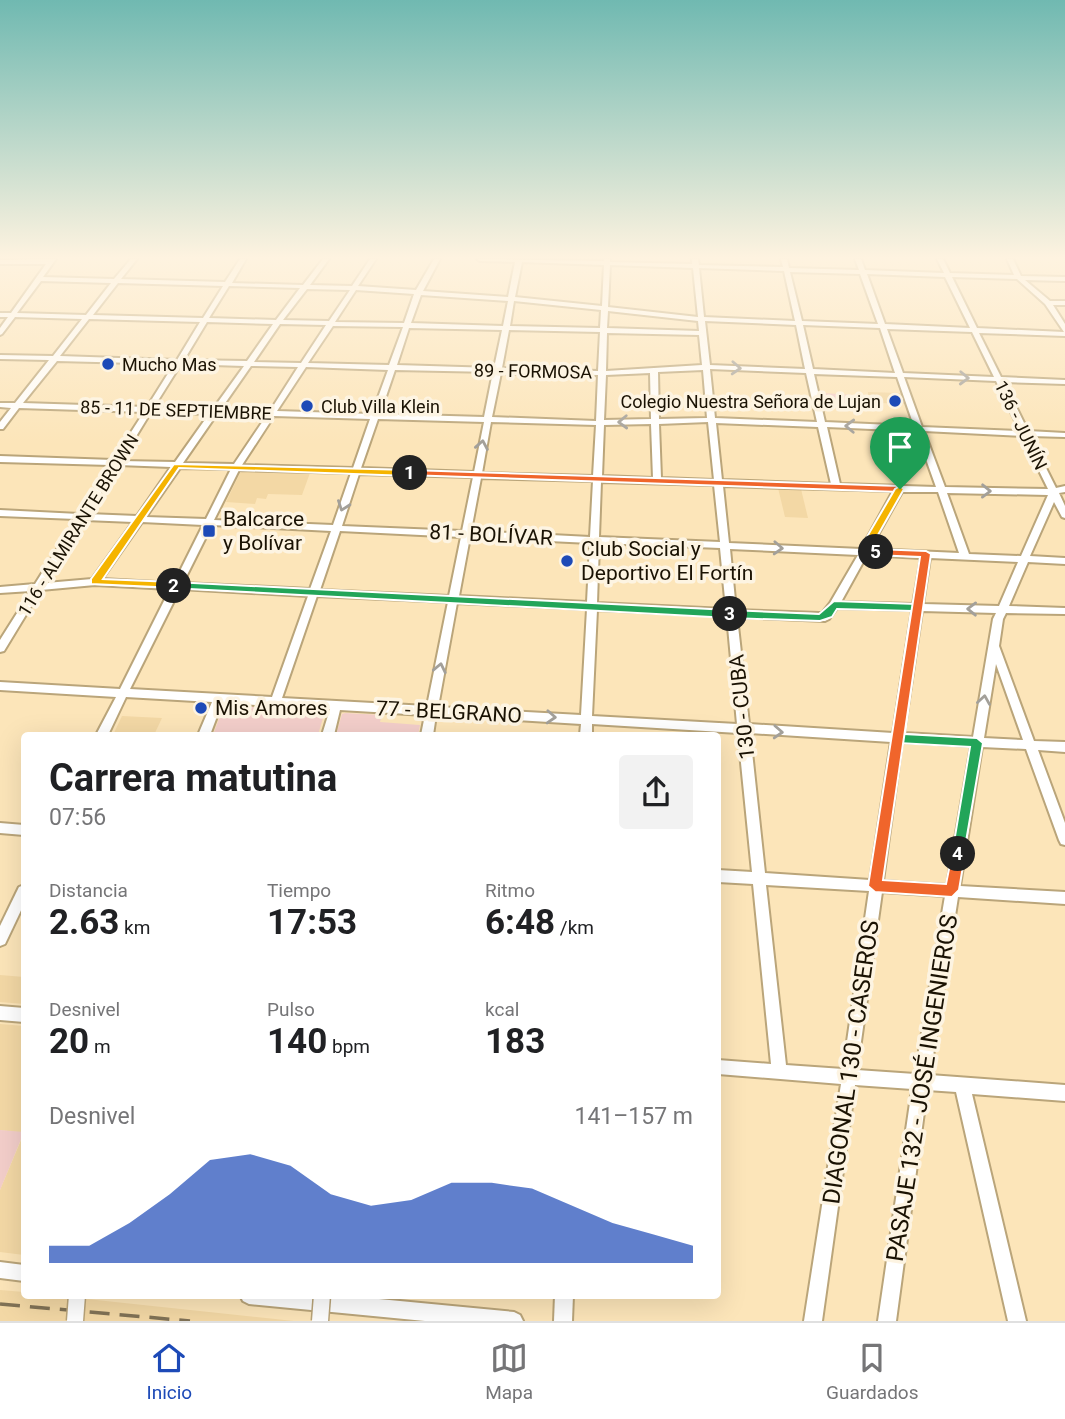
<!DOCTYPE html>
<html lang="es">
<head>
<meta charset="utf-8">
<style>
  body { margin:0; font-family:Roboto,sans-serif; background:#f2f2f2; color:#202124; height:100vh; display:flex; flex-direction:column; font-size:26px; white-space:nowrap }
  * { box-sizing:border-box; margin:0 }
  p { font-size:23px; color:#757577 }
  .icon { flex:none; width:38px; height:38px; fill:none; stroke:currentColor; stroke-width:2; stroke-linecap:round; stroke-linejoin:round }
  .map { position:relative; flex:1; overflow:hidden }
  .drawer { position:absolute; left:21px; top:732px; width:700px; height:567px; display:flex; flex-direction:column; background:#fff; border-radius:7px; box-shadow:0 7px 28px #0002 }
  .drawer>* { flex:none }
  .pin { position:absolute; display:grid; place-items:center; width:60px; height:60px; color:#fff; margin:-72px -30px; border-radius:50% 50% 50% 0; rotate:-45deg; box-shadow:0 0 7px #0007 }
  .pin .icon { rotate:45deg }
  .km { position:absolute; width:35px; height:35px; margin:-18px; border-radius:50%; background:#222; color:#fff; font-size:19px; line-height:35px; text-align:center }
  .round { display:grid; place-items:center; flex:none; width:74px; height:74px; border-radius:7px; background:#f2f2f2 }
  .summary { display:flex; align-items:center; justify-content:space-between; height:119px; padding:0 28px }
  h1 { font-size:38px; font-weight:700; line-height:52px }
  .metrics { display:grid; grid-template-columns:repeat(3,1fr); gap:10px; height:119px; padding:7px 28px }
  .metrics div { display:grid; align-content:center }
  .metrics b { font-size:35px; font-weight:700 }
  .metrics small { font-size:19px; font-weight:400 }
  .metrics p { font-size:19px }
  .chart { height:196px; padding:14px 28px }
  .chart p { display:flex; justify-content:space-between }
  .chart svg { width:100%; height:126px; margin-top:7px; fill:#1d4ab7; opacity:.7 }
  .dock { display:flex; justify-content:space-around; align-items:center; height:98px; border-top:2px solid #e0e0e0; background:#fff; font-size:19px; color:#757577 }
  .dock a { display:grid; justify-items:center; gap:4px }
  .dock .selected { color:#1d4ab7 }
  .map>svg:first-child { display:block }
  .built { fill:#f3d8a5 }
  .green { fill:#f3ceca }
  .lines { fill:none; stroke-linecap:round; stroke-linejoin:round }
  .minor-casing { stroke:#baa57a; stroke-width:4 }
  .minor { fill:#fff; fill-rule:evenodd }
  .rail { stroke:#817256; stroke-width:3.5; stroke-dasharray:20 10; stroke-linecap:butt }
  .minor-bridge-casing { stroke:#baa57a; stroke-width:19; stroke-linecap:butt }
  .minor-bridge { stroke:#fff; stroke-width:16 }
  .oneway { stroke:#a3a09a }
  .split-1 { fill:#f0652b; stroke:#fff; stroke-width:2 }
  .split-2 { fill:#f5b400; stroke:#fff; stroke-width:2 }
  .split-3 { fill:#22a559; stroke:#fff; stroke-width:2 }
  .split-4 { fill:#22a559; stroke:#fff; stroke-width:2 }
  .split-5 { fill:#f0652b; stroke:#fff; stroke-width:2 }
  .split-6 { fill:#f5b400; stroke:#fff; stroke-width:2 }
  .poi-dot { fill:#1d4ab7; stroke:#fdf4e2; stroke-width:2.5 }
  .labels { text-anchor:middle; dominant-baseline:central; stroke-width:7; stroke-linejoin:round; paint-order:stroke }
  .far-poi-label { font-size:18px; fill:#1a1203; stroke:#fdf4e2; text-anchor:start }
  .far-street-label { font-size:18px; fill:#1a1203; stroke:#fdf4e2 }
  .poi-label { font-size:21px; fill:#1a1203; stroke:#fdf4e2; text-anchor:start }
  .street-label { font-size:21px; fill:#1a1203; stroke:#fdf4e2 }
  .near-street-label { font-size:24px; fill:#1a1203; stroke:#fdf4e2 }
</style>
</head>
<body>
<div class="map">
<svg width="1065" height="1321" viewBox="0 0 1065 1321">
  <rect width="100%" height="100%" fill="#fce5b9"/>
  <!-- built -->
  <g class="built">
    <polygon points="868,392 900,393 904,404 857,402 855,395 868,395"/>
    <polygon points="244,471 310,473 302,495 268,494 266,499 257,498 255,504 226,502 240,473"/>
    <polygon points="778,488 801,489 808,518 785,517"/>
    <polygon points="122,716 162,718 154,735 113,735"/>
    <polygon points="0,975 24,977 24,1004 0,1002"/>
    <polygon points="0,1024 24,1026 24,1255 0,1252 0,1190 24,1133 0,1130"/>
    <polygon points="0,1290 24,1292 24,1295 49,1295 294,1321 0,1321"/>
  </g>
  <!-- green -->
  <g class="green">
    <polygon points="822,393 855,395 859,409 825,407"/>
    <polygon points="224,705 325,711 318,735 213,735"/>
    <polygon points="345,713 382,715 380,722 420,725 418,735 336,735 342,714"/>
    <polygon points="0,1130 24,1132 0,1190"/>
  </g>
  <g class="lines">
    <!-- minor casing -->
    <g class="minor-casing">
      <g id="minor">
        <path d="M50 259H56L43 277 114 279 131 259H137L121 279 225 282 240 259H246L232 283 303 285 323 259H329L310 285 352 286 370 259H376L358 286 416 290 434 259H440L423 291 508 297 515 262 480 261 477 259 604 261V259H610V262L692 264V259H698L699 265 783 267 781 259H787L789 268 859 270 855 259H861L865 270 944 273 937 259H943L950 273 1014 275 1007 259H1013L1021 276 1065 277V281L1025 280 1050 301H1065V305H1053L1065 324V336L979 333 1001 377 1065 380V384L1004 382 1028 431 1065 433V437L1030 436 1056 488 1065 486V492L1059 493 1065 506V518L1062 517 1054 502 1030 556 1065 558V564L1028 562 1009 606 1065 608V614L1006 613 1003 619 999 646 1034 741 1065 742V752L1038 750 1065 823V845L1061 844 1059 840 1026 749 982 747 960 886 1065 892V904L958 897 930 1075 1065 1085V1101L972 1094 1026 1321H1008L956 1092 927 1090 896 1321H878L912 1089 855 1085 822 1321H804L841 1084 718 1074V1060L771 1064 753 884 718 882V870L752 872 738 733 592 724V735H580L581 724 436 715 433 735H421L425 715 340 710 334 735H322L330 709 222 703 210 735H198L212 702 126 697 108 735H96L116 697 0 690V682L120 689 170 589 95 585 41 590 4 651 0 652V640L31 591 0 593V587L35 584 76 519 0 516V510L79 514 110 465 0 462V456L113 460 144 412 19 408 3 429H0V422L11 408 0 407V403H15L49 360 0 359V355L53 356 82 319 15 317 2 334 0 335V328L8 317H0V313H11L46 264H0V260ZM522 262 604 265 602 306 515 297ZM610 265 693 268 698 317 608 307ZM699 268 784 271 795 321 704 317ZM790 272 860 274 878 324 802 321ZM867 274 945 277 970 328 885 324ZM952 277 1017 279 1045 304 1064 332 977 328ZM41 281 111 283 86 315 17 313ZM118 283 223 286 203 318 93 315ZM229 286 300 288 276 320 209 318ZM307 289 350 290 329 321 283 320ZM356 290 414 294 404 323 335 322ZM421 295 508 301 503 326 411 323ZM514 301 601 310 600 328 510 326ZM608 311 698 321 699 331 607 328ZM89 319 200 322 177 360 60 356ZM705 321 796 325 805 369 710 365ZM207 322 273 324 247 361 184 360ZM280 324 326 325 301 363 254 362ZM803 325 880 328 895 373 813 369ZM333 326 403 327 389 365 308 363ZM409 328 502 330 494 368 397 365ZM887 329 972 332 994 377 903 373ZM509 330 600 332 598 371 502 368ZM607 333 699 335 702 365 606 371ZM57 361 174 364 147 407 23 403ZM181 364 244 366 213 409 154 407ZM251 366 298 367 270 411 221 409ZM306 367 388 370 372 414 277 411ZM710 369 806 373 817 422 715 418ZM395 370 493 372 484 417 380 414ZM703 370 707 418 659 419 658 372ZM501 373 598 375 596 421 492 417ZM650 373 651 419 604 420 606 375ZM814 374 897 377 914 426 825 422ZM904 377 996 381 1020 431 922 427ZM151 412 209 414 175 462 121 461ZM217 414 267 415 234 464 183 463ZM274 416 370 419 353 468 242 465ZM378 419 484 422 474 472 361 468ZM491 422 596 425 593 476 482 473ZM708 422 714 480 661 478 659 424ZM716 423 818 427 831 484 722 480ZM651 424 653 478 602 476 604 425ZM827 427 916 431 936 487 840 484ZM924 431 1022 436 1048 489 945 487ZM118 465 171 467 137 516 88 514ZM180 468 231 469 206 519 146 517ZM239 470 351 473 333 525 214 520ZM359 474 473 477 462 531 342 526ZM481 478 593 481 590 537 471 531ZM601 482 714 485 720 542 599 537ZM723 486 893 491 861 549 729 543ZM902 492H938L959 553 870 549ZM947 493 1048 495 1021 556 969 554ZM85 520 133 522 92 579 46 583ZM142 522 203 525 174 583 102 579ZM212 525 331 531 310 589 183 583ZM340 531 461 537 449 596 320 590ZM470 537 590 543 587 602 459 596ZM599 543 720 548 726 609 597 603ZM730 549 858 555 830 603 822 613H819L736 610ZM867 555 921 558 913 604 841 602ZM930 558 1018 562 999 606 923 604ZM180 589 308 596 272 697 130 689ZM317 596 448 602 427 706 282 698ZM457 603 587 609 581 715 438 707ZM837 608 912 610 893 733 749 724 737 617 825 621 829 619ZM597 610 727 616 737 724 592 716ZM922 611 996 613 993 619 973 737 904 733ZM996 664 1023 740 984 738ZM750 733 891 742 870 880 765 873ZM902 742 971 746 947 885 883 881ZM766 885 869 891 843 1069 786 1065ZM882 892 945 896 915 1074 857 1070Z"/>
        <polygon points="0,823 24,825 24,835 0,833"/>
        <polygon points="24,885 24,904 5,944 0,946 0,926 19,887"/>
        <polygon points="0,1006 24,1008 24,1022 0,1020"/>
        <polygon points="0,1262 24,1265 24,1281 0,1278"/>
        <polygon points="240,1295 337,1295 514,1312 520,1315 523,1321 425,1321 249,1304 243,1301"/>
        <polygon points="555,1295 573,1295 572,1321 554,1321"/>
      </g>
    </g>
    <!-- minor -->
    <use href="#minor" class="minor"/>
    <!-- rail -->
    <polyline class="rail" points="0,1304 190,1321"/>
    <!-- minor-bridge casing -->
    <g class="minor-bridge-casing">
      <g id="minor-bridge">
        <polyline points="75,1321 77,1295"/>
        <polyline points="320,1321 322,1295"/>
      </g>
    </g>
    <!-- minor-bridge -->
    <use href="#minor-bridge" class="minor-bridge"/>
  </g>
  <!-- one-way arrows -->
  <defs><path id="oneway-chevron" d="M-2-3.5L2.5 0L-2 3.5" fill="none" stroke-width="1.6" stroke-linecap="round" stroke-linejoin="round" transform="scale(1.75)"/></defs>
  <g class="oneway">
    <use href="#oneway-chevron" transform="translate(736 368) rotate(3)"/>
    <use href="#oneway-chevron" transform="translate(964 378) rotate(2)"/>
    <use href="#oneway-chevron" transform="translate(623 422) rotate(178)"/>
    <use href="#oneway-chevron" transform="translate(850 426) rotate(-178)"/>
    <use href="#oneway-chevron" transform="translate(482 445) rotate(-80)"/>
    <use href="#oneway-chevron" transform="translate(986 491) rotate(1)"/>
    <use href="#oneway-chevron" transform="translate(343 506) rotate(110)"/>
    <use href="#oneway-chevron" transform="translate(778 548) rotate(3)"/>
    <use href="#oneway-chevron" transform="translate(972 609) rotate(-179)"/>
    <use href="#oneway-chevron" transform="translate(440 668) rotate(-78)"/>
    <use href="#oneway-chevron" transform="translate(984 700) rotate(-81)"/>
    <use href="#oneway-chevron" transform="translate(551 717) rotate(3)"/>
    <use href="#oneway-chevron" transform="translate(778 732) rotate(3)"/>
  </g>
  <!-- sky -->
  <linearGradient id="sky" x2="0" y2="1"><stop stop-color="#70b9b1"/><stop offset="0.58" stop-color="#fef3e0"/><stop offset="1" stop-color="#fef3e0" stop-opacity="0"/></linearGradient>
  <rect width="1065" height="444" fill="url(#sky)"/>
  <!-- split-1 -->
  <polygon class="split-1" points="410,470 900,486 904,489 900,492 406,475 405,473"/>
  <!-- split-2 -->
  <polygon class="split-2" points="174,464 410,470 414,473 410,476 179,468 103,579 174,582 179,586 177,588 91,584 91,579"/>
  <!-- split-3 -->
  <polygon class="split-3" points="174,582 730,610 735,614 730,618 170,588 168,586"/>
  <!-- split-4 -->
  <polygon class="split-4" points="834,601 917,604 922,608 905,734 977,738 983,743 963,859 954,859 952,854 970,747 898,743 892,738 911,611 837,609 832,617 820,621 730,618 724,614 730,610 819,614"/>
  <!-- split-5 -->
  <polygon class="split-5" points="876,549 926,551 931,554 883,880 946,884 952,854 958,848 965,854 959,890 952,897 875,892 868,886 920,557 873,555 871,552"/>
  <!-- split-6 -->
  <polygon class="split-6" points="900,486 904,489 870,549 882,552 876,555 860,554 858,552 895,489"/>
  <!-- markers -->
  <g class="poi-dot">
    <circle cx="108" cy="364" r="7"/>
    <circle cx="895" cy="401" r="7"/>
    <circle cx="307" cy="406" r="7"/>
    <rect x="202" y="524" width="14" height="14" rx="3.5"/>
    <circle cx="567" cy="561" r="7"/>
    <circle cx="201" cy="708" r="7"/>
  </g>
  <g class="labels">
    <!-- far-poi labels -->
    <g class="far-poi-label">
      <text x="122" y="364">Mucho Mas</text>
      <text x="881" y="401" text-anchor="end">Colegio Nuestra Señora de Lujan</text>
      <text x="321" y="406">Club Villa Klein</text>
    </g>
    <!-- far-street labels -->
    <g class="far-street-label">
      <text transform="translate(533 371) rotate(1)">89 - FORMOSA</text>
      <text transform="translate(176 410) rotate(2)">85 - 11 DE SEPTIEMBRE</text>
      <text transform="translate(1021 425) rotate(64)">136 - JUNÍN</text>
      <text transform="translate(78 525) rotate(-58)">116 - ALMIRANTE BROWN</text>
    </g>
    <!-- poi labels -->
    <g class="poi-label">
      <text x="223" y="519">Balcarce<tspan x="223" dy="24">y Bolívar</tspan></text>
      <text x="581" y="549">Club Social y<tspan x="581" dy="24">Deportivo El Fortín</tspan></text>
      <text x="215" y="708">Mis Amores</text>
    </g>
    <!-- street labels -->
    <g class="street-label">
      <text transform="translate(491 535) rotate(3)">81 - BOLÍVAR</text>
      <text transform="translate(742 707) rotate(-96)">130 - CUBA</text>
      <text transform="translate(449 712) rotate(3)">77 - BELGRANO</text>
    </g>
    <!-- near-street labels -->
    <g class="near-street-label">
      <text transform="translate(851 1062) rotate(-82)">DIAGONAL 130 - CASEROS</text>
      <text transform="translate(922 1088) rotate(-81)">PASAJE 132 - JOSÉ INGENIEROS</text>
    </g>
  </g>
</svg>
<div class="pin" style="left:900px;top:489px;background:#1e9e55"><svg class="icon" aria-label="arrive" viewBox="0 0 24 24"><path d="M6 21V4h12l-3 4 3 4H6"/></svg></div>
<b class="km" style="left:410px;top:473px">1</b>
<b class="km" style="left:174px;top:586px">2</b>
<b class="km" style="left:730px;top:614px">3</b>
<b class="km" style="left:958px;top:854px">4</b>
<b class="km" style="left:876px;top:552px">5</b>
<section class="drawer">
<div class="summary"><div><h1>Carrera matutina</h1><p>07:56</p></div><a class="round"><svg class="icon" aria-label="share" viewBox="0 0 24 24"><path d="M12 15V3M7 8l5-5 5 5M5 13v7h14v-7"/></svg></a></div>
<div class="metrics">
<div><p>Distancia</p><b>2.63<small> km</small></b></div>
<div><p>Tiempo</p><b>17:53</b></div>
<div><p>Ritmo</p><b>6:48<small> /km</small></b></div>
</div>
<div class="metrics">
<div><p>Desnivel</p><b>20<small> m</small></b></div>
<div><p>Pulso</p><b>140<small> bpm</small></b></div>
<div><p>kcal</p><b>183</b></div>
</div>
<div class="chart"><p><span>Desnivel</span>141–157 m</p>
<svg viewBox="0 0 160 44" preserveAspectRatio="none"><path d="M0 44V38L10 38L20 30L30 20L40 8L50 6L60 10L70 20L80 24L90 22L100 16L110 16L120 18L130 24L140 30L150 34L160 38V44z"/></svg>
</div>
</section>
</div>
<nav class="dock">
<a class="selected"><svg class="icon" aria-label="home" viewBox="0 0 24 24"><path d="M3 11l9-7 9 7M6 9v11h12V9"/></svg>Inicio</a>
<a><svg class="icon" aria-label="map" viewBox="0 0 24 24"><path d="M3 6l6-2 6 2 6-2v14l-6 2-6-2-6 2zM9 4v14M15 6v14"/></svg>Mapa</a>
<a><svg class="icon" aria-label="saved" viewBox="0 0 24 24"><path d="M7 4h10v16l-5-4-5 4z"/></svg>Guardados</a>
</nav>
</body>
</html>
